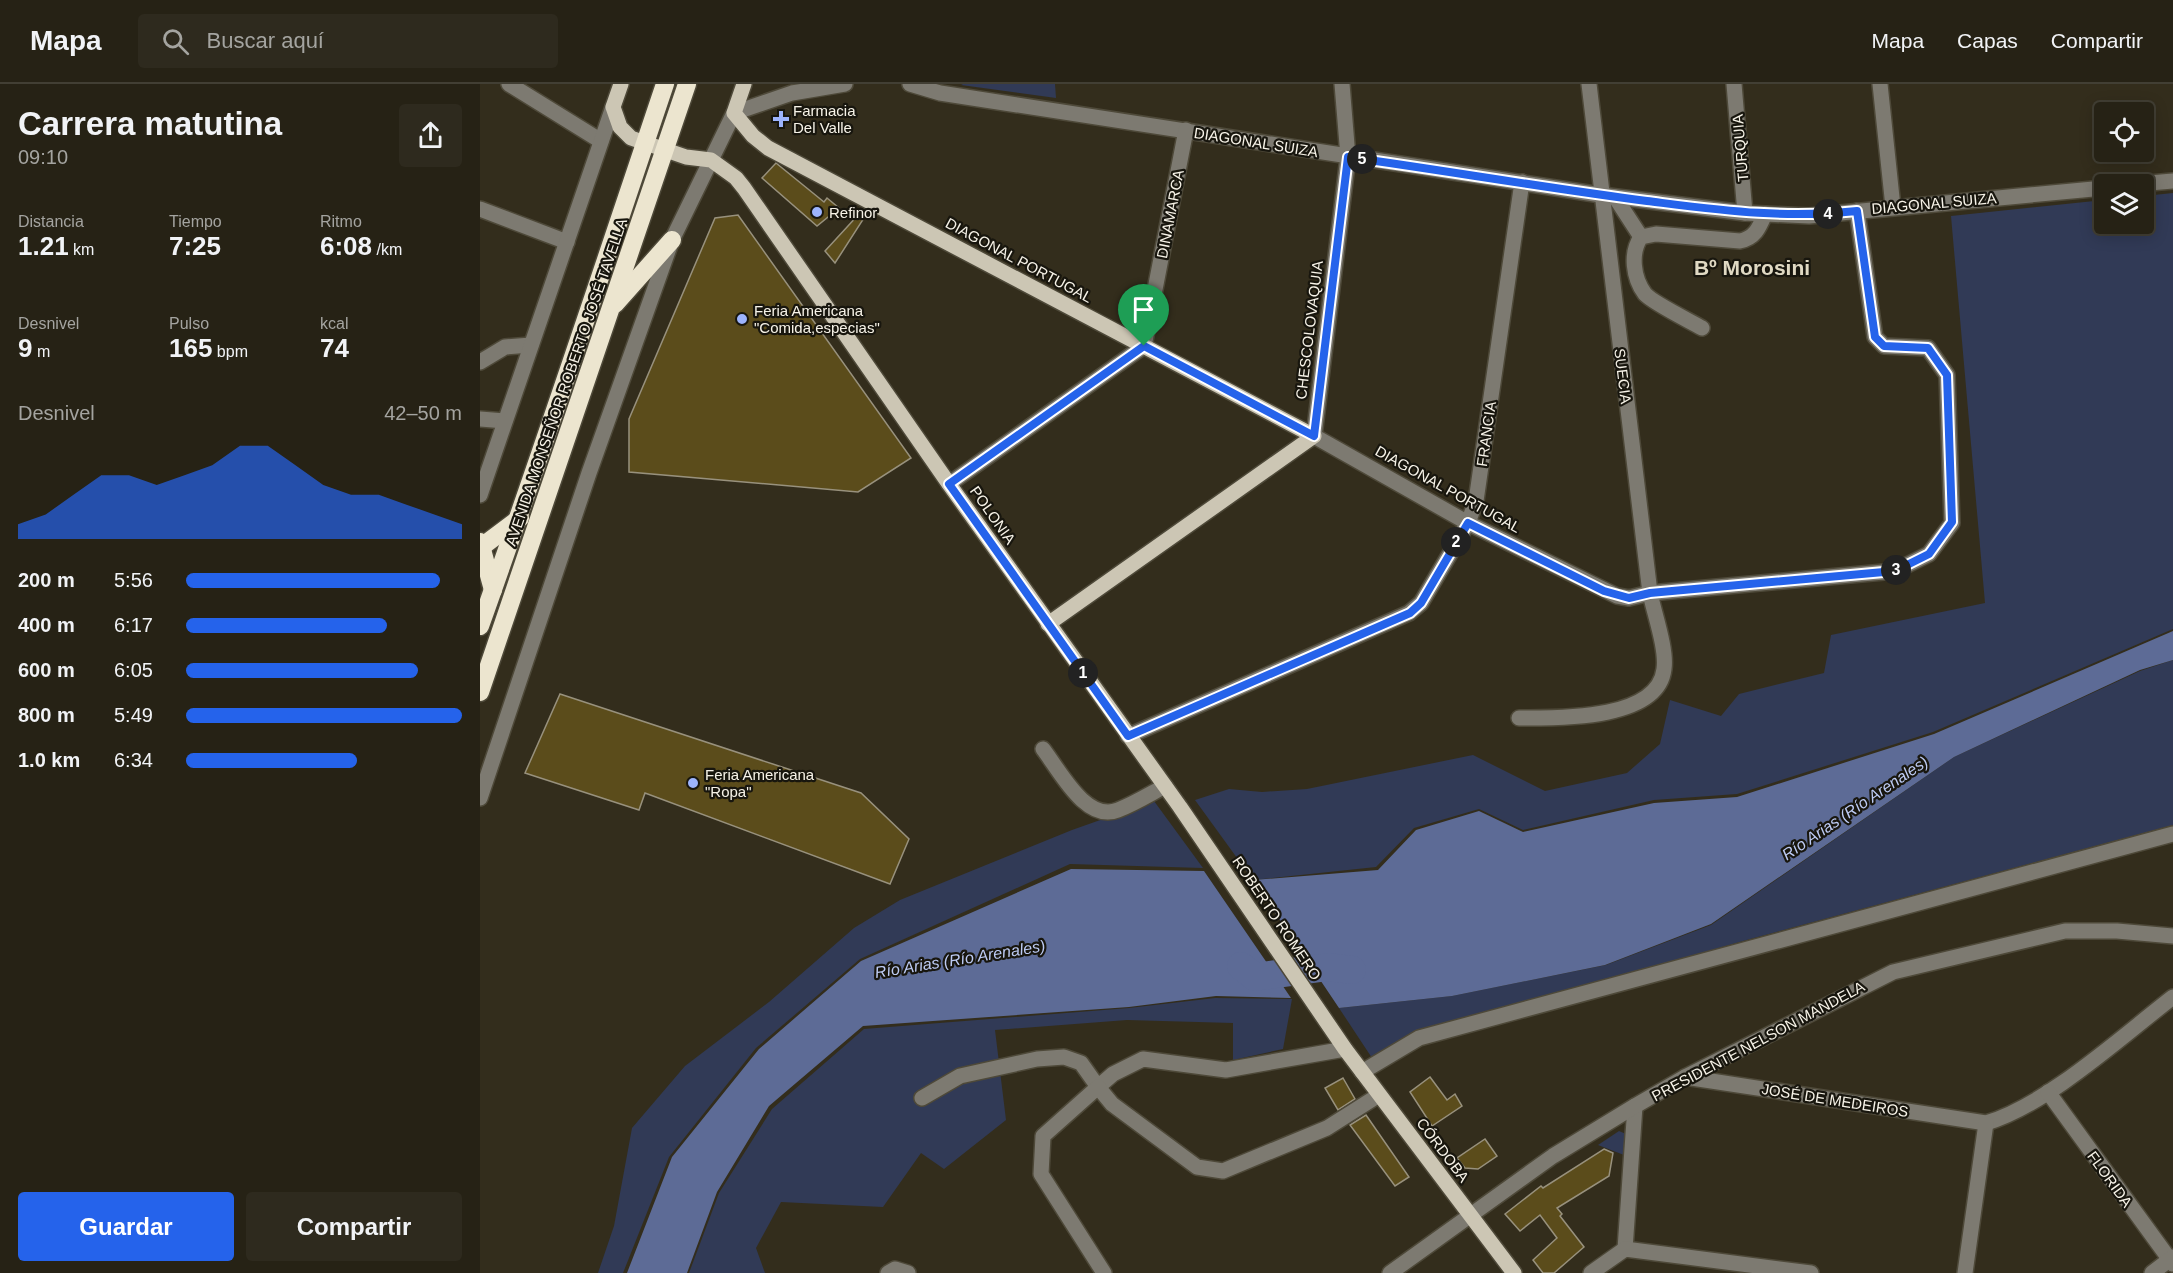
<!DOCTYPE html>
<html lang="es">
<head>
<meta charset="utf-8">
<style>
  body { margin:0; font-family:Arial,sans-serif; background:#2e2a1e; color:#f1f3f6; height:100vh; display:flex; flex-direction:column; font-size:22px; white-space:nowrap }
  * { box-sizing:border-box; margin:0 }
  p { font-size:20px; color:#a4a4a0 }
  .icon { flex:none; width:33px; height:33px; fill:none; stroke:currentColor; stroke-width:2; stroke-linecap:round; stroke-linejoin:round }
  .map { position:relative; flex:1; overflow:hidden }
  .drawer { display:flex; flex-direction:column; background:#262215; width:480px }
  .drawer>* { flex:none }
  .buttons { position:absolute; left:1614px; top:18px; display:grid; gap:12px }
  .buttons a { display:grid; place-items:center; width:60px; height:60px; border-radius:6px; background:#262215; box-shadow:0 3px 15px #0003,0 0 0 2px #423f34; font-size:30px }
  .pin { position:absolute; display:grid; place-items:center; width:51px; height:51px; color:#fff; margin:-62px -26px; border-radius:50% 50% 50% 0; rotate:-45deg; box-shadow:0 0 6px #0007 }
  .pin .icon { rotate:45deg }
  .km { position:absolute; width:30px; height:30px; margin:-15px; border-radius:50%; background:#222; color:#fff; font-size:16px; line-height:30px; text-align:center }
  .round { display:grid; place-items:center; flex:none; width:63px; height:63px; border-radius:6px; background:#2e2a1e }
  .summary { display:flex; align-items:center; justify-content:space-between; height:102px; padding:0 18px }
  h1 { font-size:33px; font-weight:800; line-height:45px }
  .metrics { display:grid; grid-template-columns:repeat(3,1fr); gap:9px; height:102px; padding:6px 18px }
  .metrics div { display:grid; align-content:center }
  .metrics b { font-size:26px; font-weight:800 }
  .metrics small { font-size:16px; font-weight:400 }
  .metrics p { font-size:16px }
  .chart { height:168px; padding:12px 18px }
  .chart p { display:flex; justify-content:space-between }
  .chart svg { width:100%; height:108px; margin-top:6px; fill:#2563eb; opacity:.7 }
  .primary-button { display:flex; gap:12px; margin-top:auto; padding:12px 18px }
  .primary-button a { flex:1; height:69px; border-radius:6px; background:#2563eb; color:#fff; font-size:24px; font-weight:800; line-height:69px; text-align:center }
  .primary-button a+a { background:#2e2a1e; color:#f1f3f6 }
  ul { padding:0 18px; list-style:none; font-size:20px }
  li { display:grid; grid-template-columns:96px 72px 1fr; align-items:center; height:45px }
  li i { height:15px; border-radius:8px; background:#2563eb }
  header { display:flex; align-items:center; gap:36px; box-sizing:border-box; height:84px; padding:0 30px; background:#262215; border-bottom:2px solid #423f34 }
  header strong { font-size:28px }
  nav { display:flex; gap:33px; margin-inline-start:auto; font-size:21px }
  .search { width:420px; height:54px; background:#2e2a1e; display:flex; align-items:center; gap:15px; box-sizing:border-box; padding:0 21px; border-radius:6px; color:#a4a4a0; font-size:22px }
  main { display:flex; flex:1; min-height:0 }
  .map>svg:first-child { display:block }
  .green { fill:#313a56 }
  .water { fill:#5d6b96 }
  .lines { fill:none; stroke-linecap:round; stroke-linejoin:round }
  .river { stroke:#5d6b96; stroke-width:28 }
  .building { fill:#5b4c1b; stroke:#98917d; stroke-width:1.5 }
  .minor-casing { stroke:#4e4939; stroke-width:18 }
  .major-casing { stroke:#4e4939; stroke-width:18 }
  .highway-casing { stroke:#4e4939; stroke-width:21 }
  .minor { stroke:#7d7a71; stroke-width:15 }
  .major { stroke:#ccc6b4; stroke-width:15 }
  .highway { stroke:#ece5cf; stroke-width:18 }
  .route-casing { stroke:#fff; stroke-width:12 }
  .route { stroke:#2563eb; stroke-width:8 }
  .poi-dot { fill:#9db4fd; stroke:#18160e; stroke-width:2 }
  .labels { text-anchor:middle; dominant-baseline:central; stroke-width:4.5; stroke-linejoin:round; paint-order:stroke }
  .poi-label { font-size:15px; fill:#f7f3e8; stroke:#18160e; text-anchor:start }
  .street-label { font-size:15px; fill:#f7f3e8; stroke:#18160e }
  .water-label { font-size:16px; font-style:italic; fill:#bdcbf4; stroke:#18160e }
  .district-label { font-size:21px; font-weight:bold; fill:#e0d9c3; stroke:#18160e }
</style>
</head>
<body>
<header>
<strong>Mapa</strong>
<div class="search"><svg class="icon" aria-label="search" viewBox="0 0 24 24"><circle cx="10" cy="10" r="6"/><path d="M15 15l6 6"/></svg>Buscar aquí</div>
<nav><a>Mapa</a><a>Capas</a><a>Compartir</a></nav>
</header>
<main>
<section class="drawer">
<div class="summary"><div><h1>Carrera matutina</h1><p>09:10</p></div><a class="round"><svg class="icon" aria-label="share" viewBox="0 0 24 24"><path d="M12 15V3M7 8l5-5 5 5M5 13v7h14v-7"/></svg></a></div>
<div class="metrics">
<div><p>Distancia</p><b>1.21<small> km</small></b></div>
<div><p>Tiempo</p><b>7:25</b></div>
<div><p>Ritmo</p><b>6:08<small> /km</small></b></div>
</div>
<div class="metrics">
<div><p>Desnivel</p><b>9<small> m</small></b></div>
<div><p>Pulso</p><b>165<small> bpm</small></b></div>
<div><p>kcal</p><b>74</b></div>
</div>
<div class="chart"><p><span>Desnivel</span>42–50 m</p>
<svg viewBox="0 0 160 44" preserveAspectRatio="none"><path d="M0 44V38L10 34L20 26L30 18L40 18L50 22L60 18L70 14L80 6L90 6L100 14L110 22L120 26L130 26L140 30L150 34L160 38V44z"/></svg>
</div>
<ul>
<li><b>200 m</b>5:56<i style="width:92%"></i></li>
<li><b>400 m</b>6:17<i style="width:73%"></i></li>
<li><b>600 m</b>6:05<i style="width:84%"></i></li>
<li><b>800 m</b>5:49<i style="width:100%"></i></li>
<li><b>1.0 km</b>6:34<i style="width:62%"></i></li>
</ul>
<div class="primary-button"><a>Guardar</a><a>Compartir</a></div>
</section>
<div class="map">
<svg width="1693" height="1189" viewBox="0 0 1693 1189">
  <rect width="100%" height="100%" fill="#332d1c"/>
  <!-- green -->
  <g class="green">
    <polygon points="575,0 576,14 481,1 483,0"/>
    <polygon points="1693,109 1693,545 1453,648 1257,710 1174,716 1043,746 999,725 934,744 896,783 773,796 715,716 749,705 782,708 827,705 993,671 1065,707 1147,689 1180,660 1190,616 1241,632 1259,610 1344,589 1351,551 1505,519 1471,132 1624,116 1624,140 1664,140 1664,112"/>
    <polygon points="1693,576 1693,741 1263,857 935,952 894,977 859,924 972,912 1126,881 1231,841 1474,673 1660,587"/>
    <polygon points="674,717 723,784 590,780 380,875 276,964 189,1073 143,1189 118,1189 134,1142 152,1044 205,982 289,918 374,844 420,816 592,746"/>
    <polygon points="735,914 812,915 803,965 753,976 753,939 647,936 515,946 526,1036 464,1085 441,1069 403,1123 301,1118 276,1164 285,1189 209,1189 239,1109 292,1025 384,945 649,924"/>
    <polygon points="1139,1047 1146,1050 1144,1071 1118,1061"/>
  </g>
  <!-- water -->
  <g class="water">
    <polygon points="1693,547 1693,576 1660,586 1474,673 1231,840 1125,881 972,912 859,924 773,796 898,786 936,746 999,727 1043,748 1174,719 1257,713 1454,650"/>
    <polygon points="591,785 724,787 811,914 736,912 649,923 383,942 289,1022 237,1108 207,1189 147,1189 192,1073 279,965 381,877"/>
  </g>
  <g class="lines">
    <!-- river -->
    <polyline class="river" points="761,882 775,893 848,883 872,886"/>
  </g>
  <!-- building -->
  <g class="building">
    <polygon points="296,79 344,118 347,114 359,124 337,142 282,94"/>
    <polygon points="379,130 384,134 355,179 345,167"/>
    <polygon points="258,131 431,374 378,408 149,388 149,335 235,134"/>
    <polygon points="80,610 381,709 429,755 410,800 165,709 159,726 45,689"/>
    <polygon points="950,993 967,1016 975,1010 982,1022 952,1042 930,1008"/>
    <polygon points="863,994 875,1015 858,1026 845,1004"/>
    <polygon points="886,1031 929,1093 915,1102 870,1041"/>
    <polygon points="1005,1055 1017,1072 998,1085 985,1084 977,1074"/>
    <polygon points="1124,1065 1133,1069 1129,1092 1077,1124 1082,1130 1080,1132 1104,1163 1074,1189 1063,1189 1053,1176 1077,1154 1060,1131 1040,1147 1025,1130 1061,1102 1063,1104"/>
  </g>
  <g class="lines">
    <!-- minor casing -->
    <g class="minor-casing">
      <g id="minor">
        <polyline points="29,0 121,57"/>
        <polyline points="430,0 460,9 1121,111 1265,129 1329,132 1624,104"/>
        <polyline points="862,0 868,73 834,352 988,439 1137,512 1149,514 1170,509 1415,487 1449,470 1472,439 1467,291 1448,264 1404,262 1395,253 1377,127"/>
        <polyline points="1254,0 1265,129"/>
        <polyline points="1400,0 1413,123"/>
        <polyline points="1658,100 1693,97"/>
        <polyline points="1135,113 1161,153"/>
        <polyline points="0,125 87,158"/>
        <path d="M1222 244C1210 237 1173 219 1165 210 1153 194 1150 169 1161 153L1176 150 1260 157C1275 154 1279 144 1285 130"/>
        <polyline points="0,278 25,263 51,261"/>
        <polyline points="0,335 25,337"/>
        <polyline points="469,400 664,262 706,46"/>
        <polyline points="0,411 133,23"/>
        <path d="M1039 634C1076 634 1178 637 1184 585 1187 565 1174 529 1170 509L1109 0"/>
        <polyline points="648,652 929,529 941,519 988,439 996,417 1042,98"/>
        <path d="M563 665C580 687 606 739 638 726 654 720 670 710 685 702"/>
        <polyline points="0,714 109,389 192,156 254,29 312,9 365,0"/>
        <polyline points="882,988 939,954 1693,750"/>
        <path d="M1205 993 1506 1039C1567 1021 1641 953 1693 913"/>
        <polyline points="1568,1008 1693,1180"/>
        <polyline points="442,1014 480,992 557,975 584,973 601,979 618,1003 633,990 663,975 746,986 865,965"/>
        <polyline points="1145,1165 1155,1022"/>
        <polyline points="408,1189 415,1185 428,1189"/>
        <polyline points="624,1189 561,1090 563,1052 618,1003 632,1020 717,1083 743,1087 847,1044 899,1011"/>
        <polyline points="910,1189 1073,1072 1155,1022 1205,993 1413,888 1585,847 1637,847 1693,852"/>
        <polyline points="1111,1189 1145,1165 1331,1189"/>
        <polyline points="1485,1189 1506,1039"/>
        <polyline points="1672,1189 1693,1173"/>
      </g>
    </g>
    <!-- major casing -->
    <g class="major-casing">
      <g id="major">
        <polyline points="141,0 133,23 140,43 151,54 206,73 231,76 256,94 264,104 469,400 700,723 865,965 1034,1189"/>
        <polyline points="264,0 254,29 273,52 288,64 834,352 568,540"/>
      </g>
    </g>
    <!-- highway casing -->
    <g class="highway-casing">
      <g id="highway">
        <polyline points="135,220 192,156"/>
        <polyline points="0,458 13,506"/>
        <polyline points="0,464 40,434"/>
        <path d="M0 542C64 363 124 181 185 0"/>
        <polyline points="0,608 207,0"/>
      </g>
    </g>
    <!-- minor -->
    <use href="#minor" class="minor"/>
    <!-- major -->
    <use href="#major" class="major"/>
    <!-- highway -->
    <use href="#highway" class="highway"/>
  </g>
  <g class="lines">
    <!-- route casing -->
    <g class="route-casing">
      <path id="route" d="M868 73C968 87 1067 104 1167 117 1240 126 1302 135 1377 127L1395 253 1404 262 1448 264 1467 291 1472 438 1449 470 1415 487 1170 509 1149 514 1124 507 988 439 941 519 930 529 648 652 469 400 664 262 834 352Z"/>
    </g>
    <!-- route -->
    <use href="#route" class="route"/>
  </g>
  <!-- markers -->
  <g class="poi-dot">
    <path d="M298 26h6v6h6v6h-6v6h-6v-6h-6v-6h6z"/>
    <circle cx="337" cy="128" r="6"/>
    <circle cx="262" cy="235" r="6"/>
    <circle cx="213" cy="699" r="6"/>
  </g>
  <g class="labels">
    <!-- poi labels -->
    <g class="poi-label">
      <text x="313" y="26">Farmacia<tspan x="313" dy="17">Del Valle</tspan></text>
      <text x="349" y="128">Refinor</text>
      <text x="274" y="226">Feria Americana<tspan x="274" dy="17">"Comida,especias"</tspan></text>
      <text x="225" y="690">Feria Americana<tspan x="225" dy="17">"Ropa"</tspan></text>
    </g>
    <!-- street labels -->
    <g class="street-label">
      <text transform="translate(776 58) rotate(9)">DIAGONAL SUIZA</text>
      <text transform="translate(1260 64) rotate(-95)">TURQUIA</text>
      <text transform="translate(1454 119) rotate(-5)">DIAGONAL SUIZA</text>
      <text transform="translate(690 130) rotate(-79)">DINAMARCA</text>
      <text transform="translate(539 176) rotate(28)">DIAGONAL PORTUGAL</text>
      <text transform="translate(829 246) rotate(-83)">CHESCOLOVAQUIA</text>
      <text transform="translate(1143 292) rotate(83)">SUECIA</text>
      <text transform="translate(86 298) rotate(-71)">AVENIDA MONSEÑOR ROBERTO JOSÉ TAVELLA</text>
      <text transform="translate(1006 350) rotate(-82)">FRANCIA</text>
      <text transform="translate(968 405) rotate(29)">DIAGONAL PORTUGAL</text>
      <text transform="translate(513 431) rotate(55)">POLONIA</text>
      <text transform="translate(797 834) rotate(56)">ROBERTO ROMERO</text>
      <text transform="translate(1278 957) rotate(-28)">PRESIDENTE NELSON MANDELA</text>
      <text transform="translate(1355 1016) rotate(9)">JOSÉ DE MEDEIROS</text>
      <text transform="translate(963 1066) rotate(53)">CÓRDOBA</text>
      <text transform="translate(1630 1095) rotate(54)">FLORIDA</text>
    </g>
    <!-- water labels -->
    <g class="water-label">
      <text transform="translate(1375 724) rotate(-34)">Río Arias (Río Arenales)</text>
      <text transform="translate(480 875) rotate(-9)">Río Arias (Río Arenales)</text>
    </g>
    <!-- district labels -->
    <g class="district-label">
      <text x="1272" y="183">Bº Morosini</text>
    </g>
  </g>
</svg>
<div class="buttons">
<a><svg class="icon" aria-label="locate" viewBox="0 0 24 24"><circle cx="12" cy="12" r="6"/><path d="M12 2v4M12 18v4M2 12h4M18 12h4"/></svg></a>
<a><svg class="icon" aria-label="layers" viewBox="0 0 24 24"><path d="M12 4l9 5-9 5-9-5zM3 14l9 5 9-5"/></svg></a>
</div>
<div class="pin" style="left:664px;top:262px;background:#1e9e55"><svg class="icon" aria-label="arrive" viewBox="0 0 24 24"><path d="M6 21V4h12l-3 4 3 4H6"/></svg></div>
<b class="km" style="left:603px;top:589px">1</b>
<b class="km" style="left:976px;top:458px">2</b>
<b class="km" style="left:1416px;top:486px">3</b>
<b class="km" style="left:1348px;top:130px">4</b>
<b class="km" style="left:882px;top:75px">5</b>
</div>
</main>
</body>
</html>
